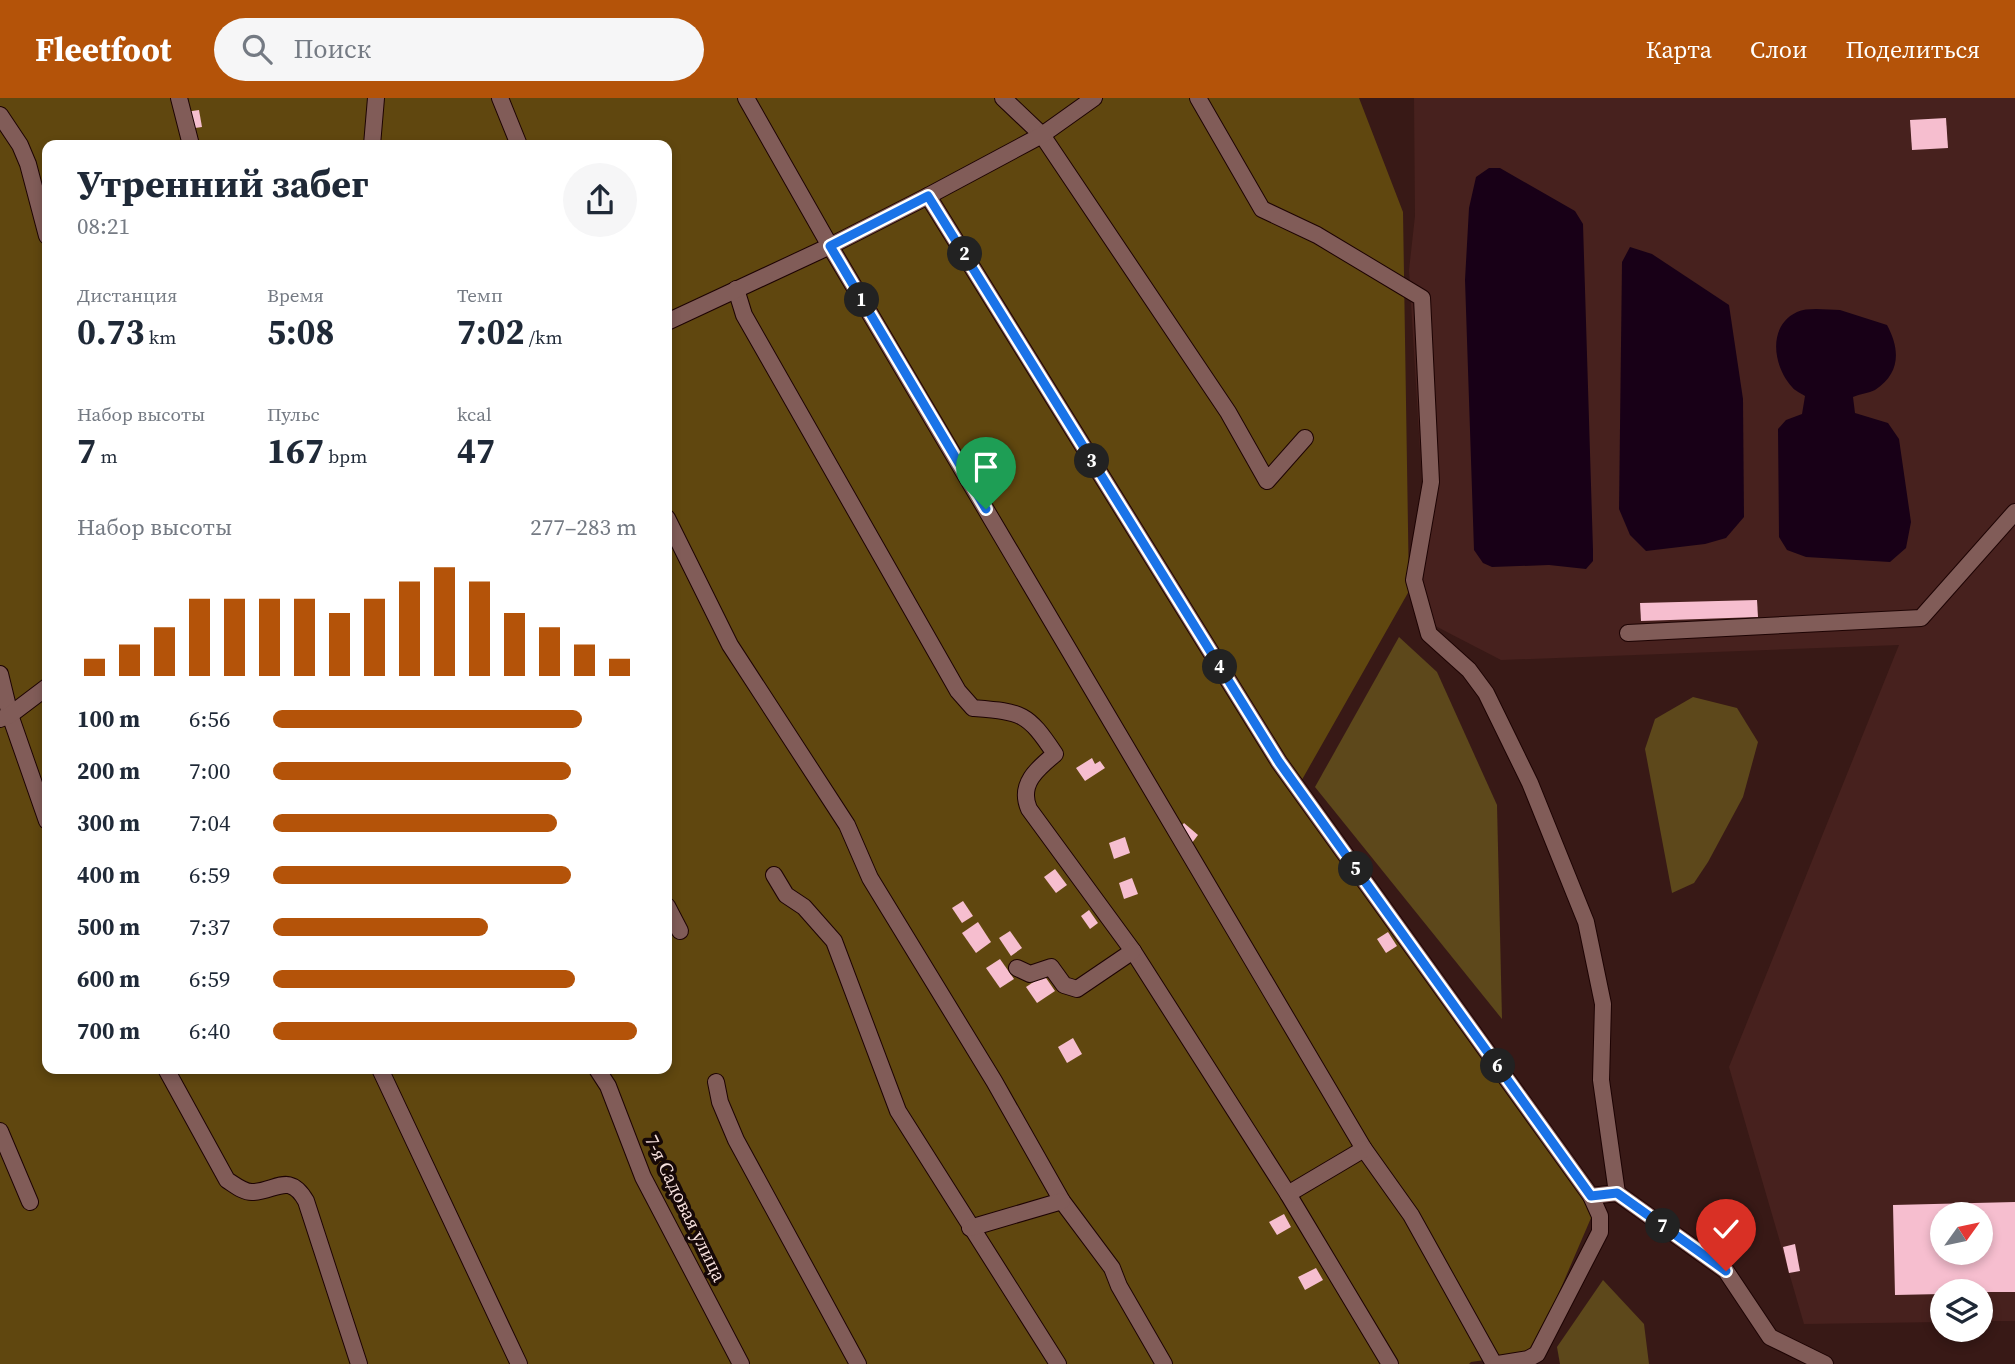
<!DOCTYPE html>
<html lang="ru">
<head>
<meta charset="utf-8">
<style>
  body { margin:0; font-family:"Source Serif 4",serif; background:#f6f6f7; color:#1f2937; height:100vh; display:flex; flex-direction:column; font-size:26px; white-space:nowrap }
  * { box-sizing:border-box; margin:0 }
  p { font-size:23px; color:#747a83 }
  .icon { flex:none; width:38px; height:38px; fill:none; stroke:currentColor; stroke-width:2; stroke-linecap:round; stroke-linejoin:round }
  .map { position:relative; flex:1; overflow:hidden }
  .side { position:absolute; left:42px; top:42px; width:630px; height:934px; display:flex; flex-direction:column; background:#fff; border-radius:14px; box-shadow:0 4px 10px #0003 }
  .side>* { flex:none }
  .needle { width:46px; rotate:57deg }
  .tools { position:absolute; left:1930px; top:1104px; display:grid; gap:14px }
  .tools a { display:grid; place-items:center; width:63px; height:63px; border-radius:50%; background:#fff; box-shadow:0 4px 10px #0003; font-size:35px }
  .pin { position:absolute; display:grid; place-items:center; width:60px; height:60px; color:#fff; margin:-72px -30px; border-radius:50% 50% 50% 0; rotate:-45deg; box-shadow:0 0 7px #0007 }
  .pin .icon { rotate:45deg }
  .km { position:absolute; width:35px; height:35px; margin:-18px; border-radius:50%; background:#222; color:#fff; font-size:19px; line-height:35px; text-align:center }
  .round { display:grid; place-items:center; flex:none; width:74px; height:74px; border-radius:37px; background:#f6f6f7 }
  .head { display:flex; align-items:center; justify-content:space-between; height:119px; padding:0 35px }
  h1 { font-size:38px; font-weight:700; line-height:52px }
  .figures { display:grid; grid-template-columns:repeat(3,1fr); gap:10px; height:119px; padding:7px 35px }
  .figures div { display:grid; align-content:center }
  .figures b { font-size:35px; font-weight:700 }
  .figures small { font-size:19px; font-weight:400 }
  .figures p { font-size:19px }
  .chart { height:196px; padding:14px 35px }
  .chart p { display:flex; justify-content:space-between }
  .chart svg { width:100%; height:126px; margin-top:7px; stroke:#b45309; stroke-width:6 }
  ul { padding:0 35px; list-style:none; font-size:23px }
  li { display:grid; grid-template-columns:112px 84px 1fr; align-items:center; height:52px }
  li i { height:18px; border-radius:9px; background:#b45309 }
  header { display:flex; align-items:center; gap:42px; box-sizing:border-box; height:98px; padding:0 35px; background:#b45309; color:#fff }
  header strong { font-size:33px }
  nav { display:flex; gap:38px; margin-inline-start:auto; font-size:24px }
  .search { width:490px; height:63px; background:#f6f6f7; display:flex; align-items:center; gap:18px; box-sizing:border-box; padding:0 24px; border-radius:38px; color:#747a83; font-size:26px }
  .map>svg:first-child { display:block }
  .built { fill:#47211e; fill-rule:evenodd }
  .green { fill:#60470f; fill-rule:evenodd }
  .forest { fill:#5d481b }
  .water { fill:#180017 }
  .building { fill:#f6becf; fill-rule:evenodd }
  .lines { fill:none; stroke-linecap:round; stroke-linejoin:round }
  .minor-casing { stroke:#1d0303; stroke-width:18 }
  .minor { stroke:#815c58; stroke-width:16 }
  .route-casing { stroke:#fff; stroke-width:14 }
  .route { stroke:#1a73e8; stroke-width:9 }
  .labels { text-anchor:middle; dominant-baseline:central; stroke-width:7; stroke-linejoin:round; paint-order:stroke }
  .street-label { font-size:19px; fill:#f6e0dd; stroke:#160807 }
</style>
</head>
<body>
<header>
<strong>Fleetfoot</strong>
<div class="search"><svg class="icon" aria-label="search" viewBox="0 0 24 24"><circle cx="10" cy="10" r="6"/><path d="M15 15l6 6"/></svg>Поиск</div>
<nav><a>Карта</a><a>Слои</a><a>Поделиться</a></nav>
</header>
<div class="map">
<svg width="2015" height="1266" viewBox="0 0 2015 1266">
  <rect width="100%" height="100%" fill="#381916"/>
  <!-- built -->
  <path class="built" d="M1414 0H2015V1223H1981V1194H1942V1224L1804 1226 1729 969 1899 547 1501 562 1418 519 1406 483 1422 385 1409 172 1415 118ZM1942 1116H1981V1155H1942Z"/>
  <!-- green -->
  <path class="green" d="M0 0H1359L1403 114 1409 493 1295 694 1594 1113 1533 1255 1471 1264 1469 1266H0ZM47 47H667V971H47Z"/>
  <!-- forest -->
  <g class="forest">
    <polygon points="1399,539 1437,574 1497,707 1502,921 1315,689"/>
    <polygon points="1693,599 1737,610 1758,644 1743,699 1708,764 1694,785 1672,795 1645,651 1655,621"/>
    <polygon points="1603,1182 1644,1226 1649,1266 1560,1266 1557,1249"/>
  </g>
  <!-- water -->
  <g class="water">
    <polygon points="1489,70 1500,70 1575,113 1583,126 1593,452 1593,463 1586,471 1549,467 1492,469 1483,465 1474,452 1465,182 1469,110 1476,79"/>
    <polygon points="1630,149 1652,156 1729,207 1743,301 1744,419 1726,440 1705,446 1646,453 1630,437 1619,411 1622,164"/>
    <path d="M1840 212 1887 227C1900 251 1901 275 1875 292 1869 295 1860 296 1853 299L1855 315 1888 325 1899 341 1911 424 1906 450 1890 464 1806 459 1787 452 1779 439 1778 331 1786 322 1802 316 1805 298C1801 295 1795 293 1792 289 1773 268 1767 228 1797 214 1808 209 1828 212 1840 212Z"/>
  </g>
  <!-- building -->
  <g class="building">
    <polygon points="199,12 202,29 188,31 185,14"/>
    <polygon points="1946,20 1948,50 1912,52 1910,22"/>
    <polygon points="1757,502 1758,519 1641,523 1640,505"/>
    <polygon points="1092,660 1095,666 1100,663 1105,670 1085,683 1076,670"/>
    <polygon points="1184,725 1198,737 1192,745 1177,733"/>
    <polygon points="1125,739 1130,755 1114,761 1109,745"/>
    <polygon points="1055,771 1067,787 1056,795 1044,779"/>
    <polygon points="1132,780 1138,796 1124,801 1119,785"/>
    <polygon points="963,803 973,818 962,825 952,810"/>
    <polygon points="1089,812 1098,825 1090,831 1081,818"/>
    <polygon points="978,824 991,844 976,855 962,835"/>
    <polygon points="1010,833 1022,850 1011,858 999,840"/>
    <polygon points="1388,834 1397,848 1386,855 1377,841"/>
    <polygon points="1000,861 1014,881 1000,890 986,870"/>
    <polygon points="1044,877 1055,893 1037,905 1026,889"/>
    <polygon points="1073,940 1082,956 1067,965 1058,949"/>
    <path d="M2015 1104V1194H1942V1196L1895 1197 1893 1107ZM1942 1116H1981V1155H1942Z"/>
    <polygon points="1284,1116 1291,1129 1277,1137 1269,1124"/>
    <polygon points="1795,1146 1800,1173 1789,1175 1783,1149"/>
    <polygon points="1316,1170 1323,1182 1305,1192 1298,1179"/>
  </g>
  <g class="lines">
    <!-- minor casing -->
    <g class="minor-casing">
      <g id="minor">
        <polyline points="179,0 191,47"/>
        <polyline points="500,0 519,47"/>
        <polyline points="746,0 830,148 1364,1051 1411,1117 1494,1266"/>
        <polyline points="1003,0 1042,37 1228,314 1267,383 1305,340"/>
        <polyline points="1198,0 1262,111 1317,137 1422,200 1431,384 1414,482 1429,536 1469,572 1486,595 1530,685 1586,824 1603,906 1601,982 1617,1095 1726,1173 1770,1239 1825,1266"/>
        <polyline points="0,17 20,47 28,66 47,138"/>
        <polyline points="372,47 376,0"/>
        <polyline points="928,98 1279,664 1591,1098 1617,1095"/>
        <path d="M736 191 744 217 958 593 973 610C1022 614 1027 614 1055 656 1038 670 1018 686 1029 711L1133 853 1288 1096 1390 1266"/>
        <polyline points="667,224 830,148 928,98 1042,37 1094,0"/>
        <polyline points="667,420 730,547 847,727 870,780 994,983 1062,1103 1112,1170 1119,1188 1164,1266"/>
        <polyline points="1628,535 1921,520 2015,414"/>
        <polyline points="0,576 10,617 47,723"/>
        <polyline points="0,621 10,617 47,589"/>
        <polyline points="774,777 786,797 804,809 834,843 898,1013 1058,1266"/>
        <polyline points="667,808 680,833"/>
        <polyline points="1017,870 1030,876 1051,869 1064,887 1077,891 1133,853"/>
        <path d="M166 971 227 1082C235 1087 243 1094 252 1094 275 1094 289 1073 306 1103L359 1266"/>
        <polyline points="380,971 519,1266"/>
        <polyline points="597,971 608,988 643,1079 741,1266"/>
        <polyline points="716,984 720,1004 736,1042 858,1266"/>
        <polyline points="0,1033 30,1104"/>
        <polyline points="1288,1096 1364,1051"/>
        <polyline points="970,1130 1062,1103"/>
        <polyline points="1498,1266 1528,1261 1537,1256 1600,1134 1600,1118 1591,1098"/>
      </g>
    </g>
    <!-- minor -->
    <use href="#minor" class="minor"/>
  </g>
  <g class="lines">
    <!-- route casing -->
    <g class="route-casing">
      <polyline id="route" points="986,411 830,148 928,98 1279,664 1591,1098 1617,1095 1726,1173"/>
    </g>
    <!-- route -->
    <use href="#route" class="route"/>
  </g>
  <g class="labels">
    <!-- street labels -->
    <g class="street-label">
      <text transform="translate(686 1110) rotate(64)">7-я Садовая улица</text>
    </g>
  </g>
</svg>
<div class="tools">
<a><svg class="needle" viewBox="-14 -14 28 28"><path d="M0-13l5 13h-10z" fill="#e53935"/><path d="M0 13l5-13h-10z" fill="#747a83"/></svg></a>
<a><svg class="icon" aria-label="layers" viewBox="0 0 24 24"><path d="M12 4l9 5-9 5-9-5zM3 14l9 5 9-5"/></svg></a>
</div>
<div class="pin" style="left:986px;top:411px;background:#1e9e55"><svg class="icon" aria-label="arrive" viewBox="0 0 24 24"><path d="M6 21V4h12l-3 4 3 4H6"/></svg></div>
<div class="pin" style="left:1726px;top:1173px;background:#d93025"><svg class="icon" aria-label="check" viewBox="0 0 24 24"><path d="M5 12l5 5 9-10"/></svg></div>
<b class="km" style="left:862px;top:202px">1</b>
<b class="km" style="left:965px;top:156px">2</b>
<b class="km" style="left:1092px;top:363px">3</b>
<b class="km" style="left:1220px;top:569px">4</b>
<b class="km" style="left:1356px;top:771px">5</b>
<b class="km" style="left:1498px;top:968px">6</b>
<b class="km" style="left:1663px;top:1128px">7</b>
<section class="side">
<div class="head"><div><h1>Утренний забег</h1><p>08:21</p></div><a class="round"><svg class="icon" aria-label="share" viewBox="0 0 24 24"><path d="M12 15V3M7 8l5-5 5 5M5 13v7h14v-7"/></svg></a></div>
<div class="figures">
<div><p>Дистанция</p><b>0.73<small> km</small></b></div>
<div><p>Время</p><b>5:08</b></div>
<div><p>Темп</p><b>7:02<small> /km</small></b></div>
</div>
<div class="figures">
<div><p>Набор высоты</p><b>7<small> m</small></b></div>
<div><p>Пульс</p><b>167<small> bpm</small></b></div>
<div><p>kcal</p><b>47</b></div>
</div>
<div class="chart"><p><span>Набор высоты</span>277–283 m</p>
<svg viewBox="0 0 160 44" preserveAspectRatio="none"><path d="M5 44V38M15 44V33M25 44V27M35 44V17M45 44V17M55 44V17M65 44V17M75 44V22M85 44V17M95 44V11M105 44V6M115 44V11M125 44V22M135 44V27M145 44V33M155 44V38"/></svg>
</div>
<ul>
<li><b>100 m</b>6:56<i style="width:85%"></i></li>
<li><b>200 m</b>7:00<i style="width:82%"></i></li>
<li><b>300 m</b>7:04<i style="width:78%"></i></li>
<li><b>400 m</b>6:59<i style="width:82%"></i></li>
<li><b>500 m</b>7:37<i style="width:59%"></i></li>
<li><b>600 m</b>6:59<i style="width:83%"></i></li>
<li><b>700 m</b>6:40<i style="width:100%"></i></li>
</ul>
</section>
</div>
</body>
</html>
